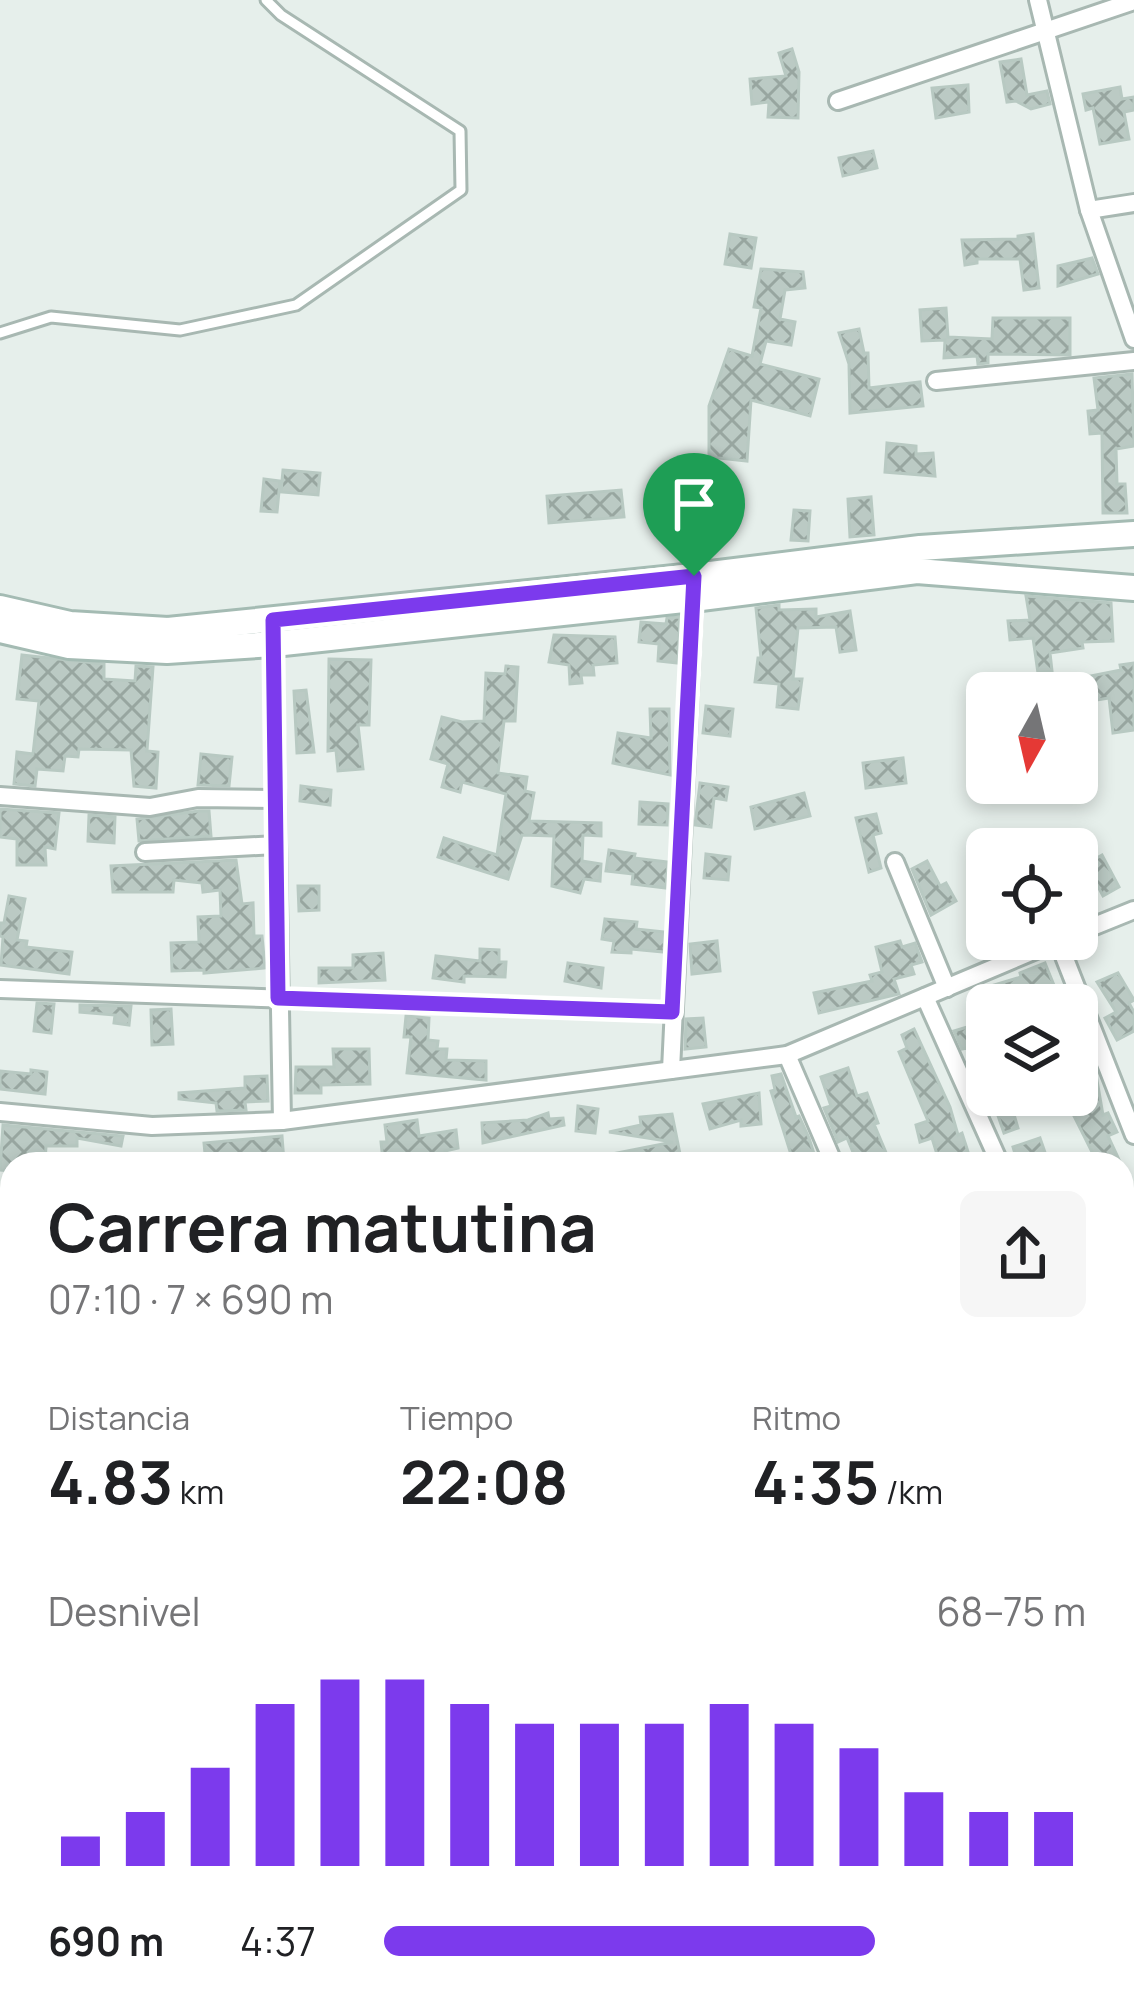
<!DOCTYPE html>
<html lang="es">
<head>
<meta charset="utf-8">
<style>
  body { margin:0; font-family:Manrope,sans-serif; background:#f6f6f6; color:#202124; height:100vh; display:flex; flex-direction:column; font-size:45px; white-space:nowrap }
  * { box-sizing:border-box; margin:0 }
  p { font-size:39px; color:#757577 }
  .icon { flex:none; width:66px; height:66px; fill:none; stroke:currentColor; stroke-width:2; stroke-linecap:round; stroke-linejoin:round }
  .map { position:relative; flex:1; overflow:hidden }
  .details { position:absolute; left:0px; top:1152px; width:1134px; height:861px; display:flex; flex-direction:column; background:#fff; border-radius:36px 36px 0 0; box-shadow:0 6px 18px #0003 }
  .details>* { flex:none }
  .needle { width:78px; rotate:188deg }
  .tools { position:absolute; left:966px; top:672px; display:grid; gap:24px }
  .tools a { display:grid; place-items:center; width:132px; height:132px; border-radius:18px; background:#fff; box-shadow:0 6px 18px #0003; font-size:60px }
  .pin { position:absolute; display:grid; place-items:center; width:102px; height:102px; color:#fff; margin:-123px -51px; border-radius:50% 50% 50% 0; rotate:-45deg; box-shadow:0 0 12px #0007 }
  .pin .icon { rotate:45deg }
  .round { display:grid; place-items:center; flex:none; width:126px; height:126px; border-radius:18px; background:#f6f6f6 }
  .summary { display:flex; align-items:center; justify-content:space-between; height:204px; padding:0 48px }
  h1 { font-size:66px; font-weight:700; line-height:90px }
  .stats { display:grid; grid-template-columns:repeat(3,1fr); gap:18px; height:204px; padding:12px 48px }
  .stats div { display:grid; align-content:center }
  .stats b { font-size:60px; font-weight:700 }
  .stats small { font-size:33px; font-weight:400 }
  .stats p { font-size:33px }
  .chart { height:336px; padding:24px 48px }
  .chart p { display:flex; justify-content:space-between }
  .chart svg { width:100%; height:216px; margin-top:12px; stroke:#7c3aed; stroke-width:6 }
  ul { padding:0 48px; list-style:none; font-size:39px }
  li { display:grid; grid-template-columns:192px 144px 1fr; align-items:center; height:90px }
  li i { height:30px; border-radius:15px; background:#7c3aed }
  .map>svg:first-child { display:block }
  .building { fill:url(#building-cross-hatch); stroke:#b8c9c2; stroke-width:3 }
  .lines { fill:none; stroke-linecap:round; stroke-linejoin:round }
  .lane-casing { stroke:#a8b8b2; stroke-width:15 }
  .street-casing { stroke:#a8b8b2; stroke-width:22 }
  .secondary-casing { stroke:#a4bbb3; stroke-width:30 }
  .lane { stroke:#fff; stroke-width:9 }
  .street { stroke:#fff; stroke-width:16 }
  .secondary { stroke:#fff; stroke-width:24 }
  .route-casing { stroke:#fff; stroke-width:24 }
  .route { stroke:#7c3aed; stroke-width:15 }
</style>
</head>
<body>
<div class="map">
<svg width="1134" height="2011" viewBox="0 0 1134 2011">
  <defs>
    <pattern id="building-cross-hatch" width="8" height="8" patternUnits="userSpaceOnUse" patternTransform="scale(3)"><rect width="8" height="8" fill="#bbcac4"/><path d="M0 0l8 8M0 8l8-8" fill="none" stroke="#98a6a0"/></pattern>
  </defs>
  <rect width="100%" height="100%" fill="#e6efeb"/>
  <!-- building -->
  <g class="building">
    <polygon points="792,49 799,72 798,118 768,117 769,102 752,104 750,79 786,76 779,53"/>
    <polygon points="1021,59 1027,95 1047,91 1050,104 1031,109 1016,101 1007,102 1000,62"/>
    <polygon points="968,85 969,112 936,118 932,88"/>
    <polygon points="1120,87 1122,99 1134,97 1134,110 1124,112 1129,139 1100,144 1093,108 1086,110 1083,94"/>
    <polygon points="873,151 877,168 843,176 839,158"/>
    <polygon points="730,234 756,238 751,268 725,264"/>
    <polygon points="1033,234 1039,288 1024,290 1020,259 977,259 977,263 965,265 962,240 1018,239 1018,236"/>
    <polygon points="1092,258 1098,274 1058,286 1058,266"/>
    <polygon points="761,269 803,272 805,288 785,290 780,319 795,322 791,345 766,341 760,364 819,379 810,416 751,400 747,461 709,457 709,406 729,349 752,356 761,308 754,307"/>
    <polygon points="946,308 948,337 992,339 993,318 1070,318 1070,355 988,354 988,363 978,364 977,356 944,358 945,340 922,341 920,310"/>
    <polygon points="859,329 864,353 868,353 869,388 920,382 923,406 850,413 849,364 839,333"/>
    <polygon points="1132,374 1134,446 1116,449 1117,484 1125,484 1127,513 1103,513 1102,433 1090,434 1088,411 1098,410 1094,378"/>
    <polygon points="887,443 916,446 916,454 933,453 935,476 885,472"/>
    <polygon points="283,470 320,473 318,495 281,492"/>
    <polygon points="264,479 280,481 277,512 261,511"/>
    <polygon points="621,490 624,517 549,523 547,496"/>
    <polygon points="871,497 874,535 850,537 848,499"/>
    <polygon points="794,510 810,511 808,541 791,540"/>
    <polygon points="1026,596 1111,603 1113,641 1082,642 1083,648 1050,653 1052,671 1038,673 1033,638 1010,640 1008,621 1030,620"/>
    <polygon points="779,605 779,610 816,609 816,617 850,611 856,650 840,652 836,627 798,628 793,679 802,679 798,709 777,707 779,684 755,682 758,658 761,658 756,608"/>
    <polygon points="680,617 678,663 658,661 659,644 639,642 641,622 666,624 667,618"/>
    <polygon points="554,635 615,637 617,663 593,665 594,675 581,675 582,683 570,684 569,665 549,662"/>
    <polygon points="22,655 104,664 104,679 135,681 136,666 153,667 147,751 158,752 156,788 134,786 131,750 79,749 78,757 65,756 63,771 37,769 35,786 14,784 17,752 33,754 39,701 17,699"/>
    <polygon points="329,659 371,660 369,725 358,725 363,769 338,771 336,750 328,751"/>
    <polygon points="1134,663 1134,730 1113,733 1109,698 1090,701 1086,677 1121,670 1120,665"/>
    <polygon points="506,666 518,667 515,721 504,721 498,773 527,777 525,791 534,793 529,821 601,823 601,836 583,835 582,861 601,864 600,881 584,879 580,893 552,886 554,836 522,835 508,879 438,857 444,838 497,855 506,794 462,782 460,792 442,787 448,764 431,759 442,717 462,722 484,721 486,673 505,674"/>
    <polygon points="306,690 314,752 297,753 294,691"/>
    <polygon points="706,706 733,709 730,736 703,733"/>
    <polygon points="650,709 669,709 670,775 613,763 618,733 651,738"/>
    <polygon points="201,754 232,757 229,786 198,785"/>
    <polygon points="903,758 906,783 866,788 863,763"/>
    <polygon points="700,783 728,787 726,800 714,798 711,827 695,825"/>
    <polygon points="301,786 331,790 330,805 300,801"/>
    <polygon points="804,793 810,816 755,829 751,807"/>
    <polygon points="640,802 668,804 667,825 639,824"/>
    <polygon points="0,809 59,813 55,849 45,847 46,865 17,865 17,839 0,837"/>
    <polygon points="199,811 209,811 211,836 139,841 137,819"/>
    <polygon points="876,814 881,833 873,835 881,868 869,872 856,818"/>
    <polygon points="89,815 115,817 114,843 88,841"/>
    <polygon points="609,850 635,854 634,858 668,862 666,888 632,884 633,874 606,871"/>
    <polygon points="706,854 730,857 728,880 704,878"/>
    <polygon points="1102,855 1119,887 1103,896 1086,864"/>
    <polygon points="236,860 242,904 253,903 254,936 262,936 265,968 204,973 204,970 172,971 171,943 199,942 198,917 221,916 220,890 203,892 202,883 174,880 173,892 113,892 111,866"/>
    <polygon points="927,861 940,886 946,883 956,901 931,915 912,869"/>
    <polygon points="298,886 319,886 319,910 299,911"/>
    <polygon points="9,896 25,899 17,940 27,941 26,947 72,952 69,974 1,965 3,937 0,936 0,923 4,923"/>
    <polygon points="605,919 637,922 636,929 665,932 664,952 631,949 631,953 612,952 614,941 602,939"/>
    <polygon points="717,941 720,971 692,974 690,944"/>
    <polygon points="900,941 902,947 915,943 922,962 911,965 914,974 894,979 899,994 819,1013 814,993 872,981 870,975 882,972 876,947"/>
    <polygon points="480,949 499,950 499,962 506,962 505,977 464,976 464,982 433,978 436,956 480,961"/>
    <polygon points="383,953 385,980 319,983 319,968 353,968 353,955"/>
    <polygon points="568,963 603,968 601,988 565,981"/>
    <polygon points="1045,963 1062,1005 978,1005 974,991 1021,977 1020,973"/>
    <polygon points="1118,973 1134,1000 1129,1003 1134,1012 1134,1031 1117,1040 1105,1018 1116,1012 1097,982"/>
    <polygon points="37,1003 54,1004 51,1033 34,1031"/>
    <polygon points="80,1005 131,1006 129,1025 114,1023 115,1015 80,1012"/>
    <polygon points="171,1009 173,1044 152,1045 151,1010"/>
    <polygon points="406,1016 429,1018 428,1040 438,1041 437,1049 447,1049 446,1060 486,1061 486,1080 407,1073 411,1037 404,1037"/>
    <polygon points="703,1018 706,1047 685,1049 686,1019"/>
    <polygon points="987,1021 987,1095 1024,1095 1010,1101 1018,1128 1004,1133 995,1107 989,1108 967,1048 962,1049 954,1031"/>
    <polygon points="914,1029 950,1107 958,1135 962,1133 970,1158 940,1164 932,1138 920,1142 916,1125 928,1121 899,1052 907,1048 902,1035"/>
    <polygon points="1085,1046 1095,1069 1103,1115 1108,1113 1117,1132 1108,1136 1121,1164 1098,1164 1071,1110 1068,1095 1077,1095 1077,1049"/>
    <polygon points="333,1049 369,1049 370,1084 321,1085 321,1093 295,1093 296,1067 334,1067"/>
    <polygon points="848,1068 857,1096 867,1093 878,1123 874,1124 887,1155 866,1164 858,1164 847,1138 838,1142 824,1108 831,1106 821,1077"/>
    <polygon points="31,1070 47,1072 45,1094 0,1089 0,1071 31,1074"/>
    <polygon points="781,1074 796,1117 799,1116 809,1138 815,1157 807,1159 809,1164 794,1164 771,1091 775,1090 772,1076"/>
    <polygon points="267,1076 268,1101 245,1102 246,1110 217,1111 216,1103 179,1099 179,1093 245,1088 245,1077"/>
    <polygon points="759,1093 761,1124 741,1126 741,1120 710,1129 703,1104"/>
    <polygon points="578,1106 598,1109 595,1133 576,1131"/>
    <polygon points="548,1113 549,1119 563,1118 564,1125 483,1143 482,1123 528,1120"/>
    <polygon points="672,1114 682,1164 593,1164 592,1158 673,1142 609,1132 641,1125 640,1117"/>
    <polygon points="417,1120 419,1136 456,1130 458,1148 445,1151 447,1164 383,1161 381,1142 387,1142 385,1125"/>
    <polygon points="3,1125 123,1136 121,1146 77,1138 77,1146 46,1146 45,1164 12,1164 12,1171 0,1170"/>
    <polygon points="282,1136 284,1162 206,1164 204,1143"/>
    <polygon points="1040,1138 1049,1164 1018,1164 1013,1147"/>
    <polygon points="1134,1284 1134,1338 1133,1338 1122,1310 1122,1289"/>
    <polygon points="1122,1896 1134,1909 1134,1953 1122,1940"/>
  </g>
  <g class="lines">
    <!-- lane casing -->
    <g class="lane-casing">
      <polyline id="lane" points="0,333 51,317 180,330 296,305 461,190 460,131 281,15 266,0"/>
    </g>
    <!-- street casing -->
    <g class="street-casing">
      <g id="street">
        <polyline points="1038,0 1089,210 1134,339"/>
        <polyline points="838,101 1134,1"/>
        <polyline points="1089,210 1134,203"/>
        <polyline points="936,381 1134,361"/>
        <polyline points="273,620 282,1121"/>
        <polyline points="0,796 150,807 198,798 275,799"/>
        <polyline points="145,852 276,845"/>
        <polyline points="895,862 947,988"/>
        <polyline points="1077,933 1134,910"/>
        <polyline points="1058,941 1134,1135"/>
        <polyline points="0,989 672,1012"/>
        <polyline points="925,997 1000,1164"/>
        <polyline points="787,1055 834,1164"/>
        <polyline points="671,1070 694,589"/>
        <polyline points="0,1112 152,1126 282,1121 787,1055 1062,939"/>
        <polyline points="1122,1985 1134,1993"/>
        <polyline points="634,2011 639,2001"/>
      </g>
    </g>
    <!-- secondary casing -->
    <g class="secondary-casing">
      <g id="secondary">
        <polyline points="0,608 70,624 168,630 694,576 920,548 1134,534"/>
        <polyline points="0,630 69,646 167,651 274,644 693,599 917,571 1134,588"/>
      </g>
    </g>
    <!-- lane -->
    <use href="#lane" class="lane"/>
    <!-- street -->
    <use href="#street" class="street"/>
    <!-- secondary -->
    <use href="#secondary" class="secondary"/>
  </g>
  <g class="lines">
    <!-- route casing -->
    <g class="route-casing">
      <polygon id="route" points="694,576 672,1012 278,998 273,620"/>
    </g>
    <!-- route -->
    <use href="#route" class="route"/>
  </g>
</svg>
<div class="tools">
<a><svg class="needle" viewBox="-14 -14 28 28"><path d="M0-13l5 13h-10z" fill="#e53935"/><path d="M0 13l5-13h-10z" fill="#757577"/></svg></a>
<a><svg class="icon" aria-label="locate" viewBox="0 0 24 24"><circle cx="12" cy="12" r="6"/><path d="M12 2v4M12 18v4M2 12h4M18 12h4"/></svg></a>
<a><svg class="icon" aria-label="layers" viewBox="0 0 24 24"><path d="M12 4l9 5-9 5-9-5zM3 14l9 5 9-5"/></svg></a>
</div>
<div class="pin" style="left:694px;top:576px;background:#1e9e55"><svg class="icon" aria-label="arrive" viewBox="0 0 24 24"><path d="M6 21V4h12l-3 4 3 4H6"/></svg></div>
<section class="details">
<div class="summary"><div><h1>Carrera matutina</h1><p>07:10 · 7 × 690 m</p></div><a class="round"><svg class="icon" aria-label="share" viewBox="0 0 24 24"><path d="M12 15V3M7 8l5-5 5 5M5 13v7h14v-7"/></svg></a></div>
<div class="stats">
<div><p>Distancia</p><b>4.83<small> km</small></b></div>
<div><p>Tiempo</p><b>22:08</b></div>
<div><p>Ritmo</p><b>4:35<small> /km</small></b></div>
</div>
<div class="chart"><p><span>Desnivel</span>68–75 m</p>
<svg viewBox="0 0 160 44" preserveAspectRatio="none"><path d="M5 44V38M15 44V33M25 44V24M35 44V11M45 44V6M55 44V6M65 44V11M75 44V15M85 44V15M95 44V15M105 44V11M115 44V15M125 44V20M135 44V29M145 44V33M155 44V33"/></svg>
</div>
<ul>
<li><b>690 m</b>4:37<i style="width:70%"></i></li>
</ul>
</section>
</div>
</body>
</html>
